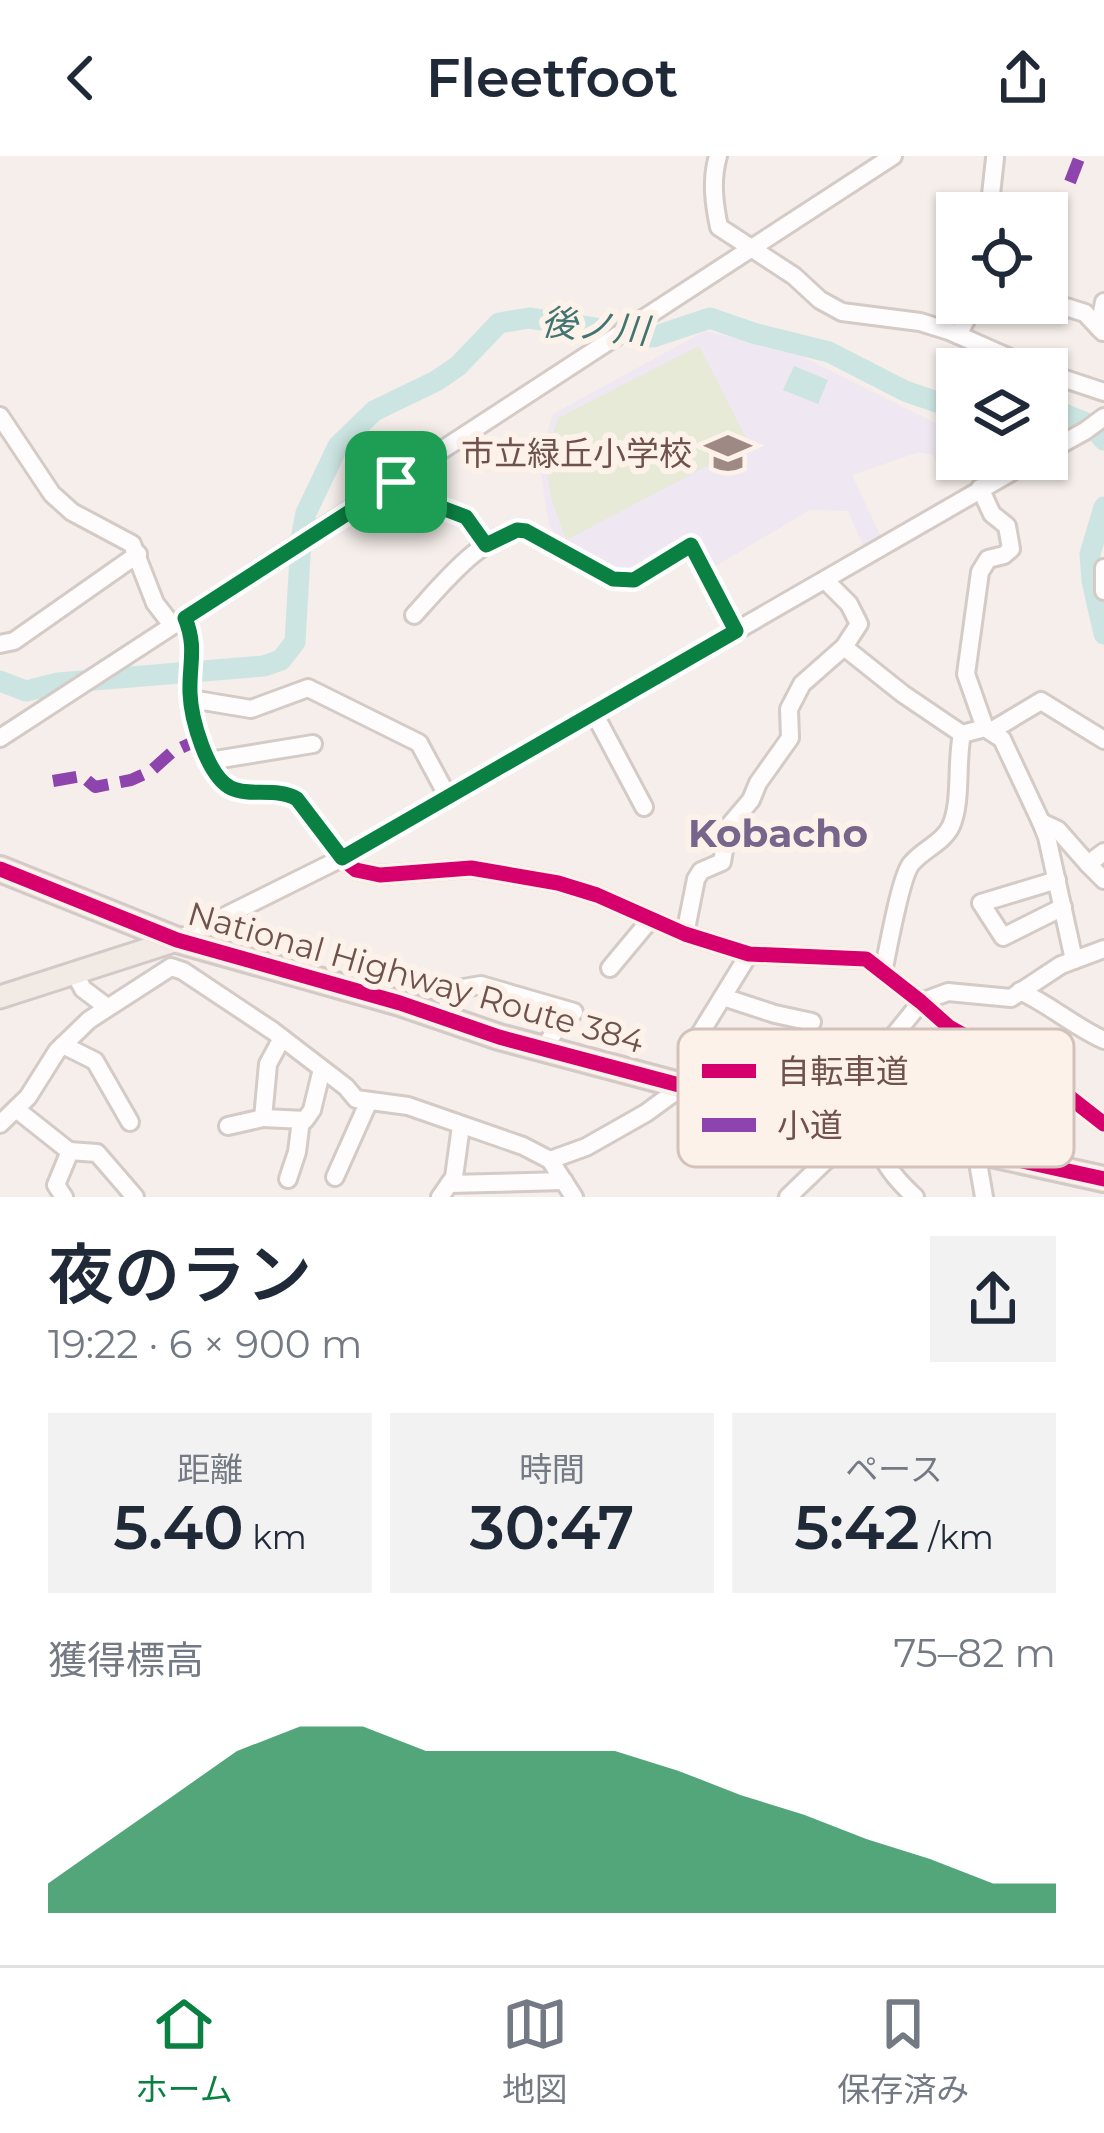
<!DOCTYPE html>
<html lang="ja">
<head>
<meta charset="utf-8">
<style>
  body { margin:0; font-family:Montserrat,"Noto Sans JP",sans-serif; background:#f2f2f3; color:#1f2937; height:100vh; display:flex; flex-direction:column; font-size:45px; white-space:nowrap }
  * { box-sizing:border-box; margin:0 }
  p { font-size:39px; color:#747a83 }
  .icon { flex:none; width:66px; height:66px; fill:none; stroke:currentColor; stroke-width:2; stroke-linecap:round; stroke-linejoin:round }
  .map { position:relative; height:1041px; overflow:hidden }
  .panel { display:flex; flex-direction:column; background:#fff; flex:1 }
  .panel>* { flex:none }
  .buttons { position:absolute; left:936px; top:36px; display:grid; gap:24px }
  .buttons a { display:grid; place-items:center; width:132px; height:132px; border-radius:0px; background:#fff; box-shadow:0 3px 9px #0004; font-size:60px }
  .pin { position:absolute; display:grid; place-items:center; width:102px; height:102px; color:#fff; margin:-51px; border-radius:24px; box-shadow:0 6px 18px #0006 }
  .round { display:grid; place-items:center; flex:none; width:126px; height:126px; border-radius:0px; background:#f2f2f3 }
  .summary { display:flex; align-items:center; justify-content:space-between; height:204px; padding:0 48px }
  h1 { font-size:66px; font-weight:600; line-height:90px }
  .figures { display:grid; grid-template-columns:repeat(3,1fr); gap:18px; height:204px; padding:12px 48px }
  .figures div { display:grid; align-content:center; border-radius:0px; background:#f2f2f3; text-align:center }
  .figures b { font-size:60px; font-weight:600 }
  .figures small { font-size:33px; font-weight:400 }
  .figures p { font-size:33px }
  .chart { height:336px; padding:24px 48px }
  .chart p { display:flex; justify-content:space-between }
  .chart svg { width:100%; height:216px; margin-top:12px; fill:#0b8043; opacity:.7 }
  header { display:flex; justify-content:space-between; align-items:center; height:156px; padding:0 48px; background:#fff; font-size:54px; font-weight:600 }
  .tab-bar { display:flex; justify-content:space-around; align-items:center; height:168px; border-top:3px solid #e0e1e3; background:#fff; font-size:33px; color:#747a83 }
  .tab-bar a { display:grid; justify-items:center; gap:6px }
  .tab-bar .on { color:#0b8043 }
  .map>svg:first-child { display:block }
  .education { fill:#efe7f1 }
  .green { fill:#e6ead6 }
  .water { fill:#cce5e2 }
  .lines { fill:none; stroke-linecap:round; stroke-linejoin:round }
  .river { stroke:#cce5e2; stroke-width:21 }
  .minor-casing { stroke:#d4cac6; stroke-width:22 }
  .major-casing { stroke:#d3c9c7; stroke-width:27 }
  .highway-casing { stroke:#d3c9c7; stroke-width:30 }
  .minor { stroke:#fefcfc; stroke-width:16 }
  .major { stroke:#f1eae5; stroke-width:21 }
  .highway { stroke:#efe6e4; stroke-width:24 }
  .quiet { stroke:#8e44ad; stroke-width:12; stroke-dasharray:24 12; stroke-linecap:butt }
  .cycleway-casing { stroke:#fdf2ea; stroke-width:22 }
  .cycleway { stroke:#d6006c; stroke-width:15 }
  .route-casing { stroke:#fff; stroke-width:24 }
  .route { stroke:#0b8043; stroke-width:15 }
  .labels { text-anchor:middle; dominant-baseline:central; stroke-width:12; stroke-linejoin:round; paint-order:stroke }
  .poi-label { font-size:33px; fill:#70524d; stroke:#fdf2ea; text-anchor:end }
  .street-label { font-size:33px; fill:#70524d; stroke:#fdf2ea }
  .water-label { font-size:36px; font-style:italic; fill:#427472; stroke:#fdf2ea }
  .quarter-label { font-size:39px; font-weight:bold; fill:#77658c; stroke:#fdf2ea }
  .key { fill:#fdf2ea; stroke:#d3c2bb; stroke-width:3 }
  .key-label { font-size:33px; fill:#70524d }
</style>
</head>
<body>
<header><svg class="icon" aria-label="back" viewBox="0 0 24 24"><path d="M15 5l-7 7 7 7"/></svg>Fleetfoot<svg class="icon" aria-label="share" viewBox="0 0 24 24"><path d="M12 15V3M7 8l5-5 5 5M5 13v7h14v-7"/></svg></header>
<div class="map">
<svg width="1104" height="1041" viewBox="0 0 1104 1041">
  <rect width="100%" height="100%" fill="#f5eeea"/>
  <!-- education -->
  <polygon class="education" points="705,175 789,194 943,271 940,286 957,288 958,303 956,307 934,303 934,299 919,296 852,319 882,383 865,394 848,355 810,354 709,414 692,385 623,421 561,388 549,369 539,305 553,258"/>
  <!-- green -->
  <polygon class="green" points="699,190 749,288 566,384 551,341 545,306 558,262"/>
  <!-- water -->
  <polygon class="water" points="794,210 828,224 818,248 783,234"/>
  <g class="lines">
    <!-- river -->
    <g class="river">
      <polyline points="1047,251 1091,269 1104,284"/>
      <polyline points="1104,351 1090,398 1092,425 1104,478"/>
      <polyline points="0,525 26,535 58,527 264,510 281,504 295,486 301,383 306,357 338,290 374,255 436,225 458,210 499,167 529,162 653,181 710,162 753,177 829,196 905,235 957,253"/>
    </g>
    <!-- minor casing -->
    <g class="minor-casing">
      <g id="minor">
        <path d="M718 0C711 24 714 47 719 71L794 120 820 144 842 156 920 166 949 175 1035 213"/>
        <polyline points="989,57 995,2"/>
        <polyline points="1047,145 1085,157 1099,172"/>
        <polyline points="1103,176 1099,172 1104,146"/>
        <polyline points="958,179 975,147"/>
        <polyline points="1047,217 1104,236"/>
        <polyline points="0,260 52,338 72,356 132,388 155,447 172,469"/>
        <polyline points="1047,296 1085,275 1104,261"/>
        <polyline points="396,326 405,338 466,361 486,389"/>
        <polyline points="980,332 992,358 1007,370 1011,393 1004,399 988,403 980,416 966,518 985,572"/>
        <polyline points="1104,412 1104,435"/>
        <path d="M414 459C440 431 485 373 526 375L613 423 634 424 691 389 736 475"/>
        <path d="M185 462C197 492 189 507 190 537 191 563 207 619 231 632 250 641 277 632 297 643L342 702 356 714 380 719 471 712 558 727 597 739 685 778 749 798 866 803 921 846 949 871 1054 929 1104 968"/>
        <polyline points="0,488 14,485 138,398"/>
        <polyline points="844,491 903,538 962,578 985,572 1002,583 1041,666 1047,681 1074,804"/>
        <polyline points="191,543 251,553 308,532 419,587 448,641"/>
        <polyline points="594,557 644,651"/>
        <polyline points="991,575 1041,545 1104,584"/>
        <polyline points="0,582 893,0"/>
        <polyline points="209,605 313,588"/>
        <polyline points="1041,666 1058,674 1088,708"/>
        <polyline points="1104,696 1088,708 1104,724"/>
        <polyline points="1057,724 981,747 1003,781 1063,751"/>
        <polyline points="685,778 696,723 701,715 722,706 728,671 751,644 758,627 790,582 789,553 802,528 844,491 859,468 849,448 825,424"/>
        <polyline points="177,784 342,702 1034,303"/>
        <polyline points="610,812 650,764"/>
        <polyline points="74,816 83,833 107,851"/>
        <path d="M883 816C888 794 900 722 911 708 922 694 943 687 951 670 962 646 956 605 962 578"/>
        <path d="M1020 835C1052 850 1073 870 1104 884"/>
        <polyline points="723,841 775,858 812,866"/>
        <polyline points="444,862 452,834 481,829 574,856 560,868 543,893"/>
        <polyline points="63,889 95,905 130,966"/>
        <polyline points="16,953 69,995 97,997 135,1041"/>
        <polyline points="263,962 305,964 312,954 322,913"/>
        <polyline points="0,968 28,941 57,895 89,864 171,811 183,815 273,875 346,931 356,943 408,950 523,990 550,1004 574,1041"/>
        <polyline points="228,970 263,962 268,908 282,882"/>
        <path d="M871 971C879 1002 892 1020 915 1041"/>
        <polyline points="976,995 984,1041"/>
        <polyline points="550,1004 586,991 646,957 683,930 698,881 749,798"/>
        <polyline points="335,1021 369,945"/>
        <polyline points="288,1023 297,996 301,964"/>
        <polyline points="449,1028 564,1025"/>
        <polyline points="64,1041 56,1029 70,995"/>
        <polyline points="440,1041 454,1021 461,970"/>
        <polyline points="788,1041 846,985 849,966 892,882 921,846 948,836 1011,842 1061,809 1104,793"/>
      </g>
    </g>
    <!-- major casing -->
    <g class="major-casing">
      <polyline id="major" points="0,841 177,784"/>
    </g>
    <!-- highway casing -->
    <g class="highway-casing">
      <polyline id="highway" points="0,713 177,784 400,847 499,881 683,930 1104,1023"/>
    </g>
    <!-- minor -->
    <use href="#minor" class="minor"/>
    <!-- major -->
    <use href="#major" class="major"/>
    <!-- highway -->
    <use href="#highway" class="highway"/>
    <!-- quiet -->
    <g class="quiet">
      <polyline points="1070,26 1080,0"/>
      <polyline points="53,625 82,620 95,631 131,624 151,615 172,596 200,583"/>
    </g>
    <!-- cycleway casing -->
    <g class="cycleway-casing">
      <g id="cycleway">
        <path d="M185 462C197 492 189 507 190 537 191 563 207 619 231 632 250 641 277 632 297 643L342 702 356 714 380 719 471 712 558 727 597 739 685 778 749 798 866 803 921 846 949 871 1054 929 1104 968"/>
        <polyline points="0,713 177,784 400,847 499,881 683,930 1104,1023"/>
      </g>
    </g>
    <!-- cycleway -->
    <use href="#cycleway" class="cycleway"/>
  </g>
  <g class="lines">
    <!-- route casing -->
    <g class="route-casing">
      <path id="route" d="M396 326 405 338 466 361 486 389 517 374 526 375 613 423 634 424 691 389 736 475 342 702 297 643C277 631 250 641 231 632 207 620 191 563 190 537 189 507 197 492 185 462Z"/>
    </g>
    <!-- route -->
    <use href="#route" class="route"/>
  </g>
  <!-- icons -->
  <defs>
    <g id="school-bare" transform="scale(3.6)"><path d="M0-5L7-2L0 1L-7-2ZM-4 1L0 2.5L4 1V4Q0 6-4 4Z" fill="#9f8984" stroke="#fdf2ea" stroke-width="2.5" paint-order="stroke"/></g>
  </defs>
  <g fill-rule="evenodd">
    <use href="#school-bare" x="728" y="297"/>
  </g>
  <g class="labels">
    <!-- poi labels -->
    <g class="poi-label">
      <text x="692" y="297">市立緑丘小学校</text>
    </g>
    <!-- street labels -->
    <g class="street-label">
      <text transform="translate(416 821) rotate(16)">National Highway Route 384</text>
    </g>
    <!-- water labels -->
    <g class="water-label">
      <text transform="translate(595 170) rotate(5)">後ノ川</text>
    </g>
    <!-- quarter labels -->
    <g class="quarter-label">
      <text x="778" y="677">Kobacho</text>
    </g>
  </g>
  <!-- legend -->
  <rect x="678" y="873" width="396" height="138" rx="18" class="key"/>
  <rect x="702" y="908" width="54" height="14" fill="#d6006c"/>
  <rect x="702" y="962" width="54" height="14" fill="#8e44ad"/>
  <g class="key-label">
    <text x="777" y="927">自転車道</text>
    <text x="777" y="981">小道</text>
  </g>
</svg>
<div class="buttons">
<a><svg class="icon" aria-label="locate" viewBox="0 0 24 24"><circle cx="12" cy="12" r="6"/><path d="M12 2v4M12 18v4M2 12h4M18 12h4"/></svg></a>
<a><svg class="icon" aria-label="layers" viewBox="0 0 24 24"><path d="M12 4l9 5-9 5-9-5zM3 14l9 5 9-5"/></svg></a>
</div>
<div class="pin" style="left:396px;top:326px;background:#1e9e55"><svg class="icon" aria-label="arrive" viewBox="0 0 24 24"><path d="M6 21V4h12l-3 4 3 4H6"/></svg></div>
</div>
<section class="panel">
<div class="summary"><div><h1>夜のラン</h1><p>19:22 · 6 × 900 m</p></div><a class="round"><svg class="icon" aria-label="share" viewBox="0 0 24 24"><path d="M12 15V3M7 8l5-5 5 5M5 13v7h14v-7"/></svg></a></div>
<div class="figures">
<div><p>距離</p><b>5.40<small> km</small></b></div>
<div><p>時間</p><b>30:47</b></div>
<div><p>ペース</p><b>5:42<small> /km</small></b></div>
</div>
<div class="chart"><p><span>獲得標高</span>75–82 m</p>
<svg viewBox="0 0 160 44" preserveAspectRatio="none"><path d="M0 44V38L10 29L20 20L30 11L40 6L50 6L60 11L70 11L80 11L90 11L100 15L110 20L120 24L130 29L140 33L150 38L160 38V44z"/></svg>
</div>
</section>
<nav class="tab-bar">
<a class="on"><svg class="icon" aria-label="home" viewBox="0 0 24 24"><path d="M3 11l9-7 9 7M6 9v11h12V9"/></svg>ホーム</a>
<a><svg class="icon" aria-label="map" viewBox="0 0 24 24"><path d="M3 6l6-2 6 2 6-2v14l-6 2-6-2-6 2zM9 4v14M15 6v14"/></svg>地図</a>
<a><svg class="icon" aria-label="saved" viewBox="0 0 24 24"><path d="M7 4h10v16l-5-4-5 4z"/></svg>保存済み</a>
</nav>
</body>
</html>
